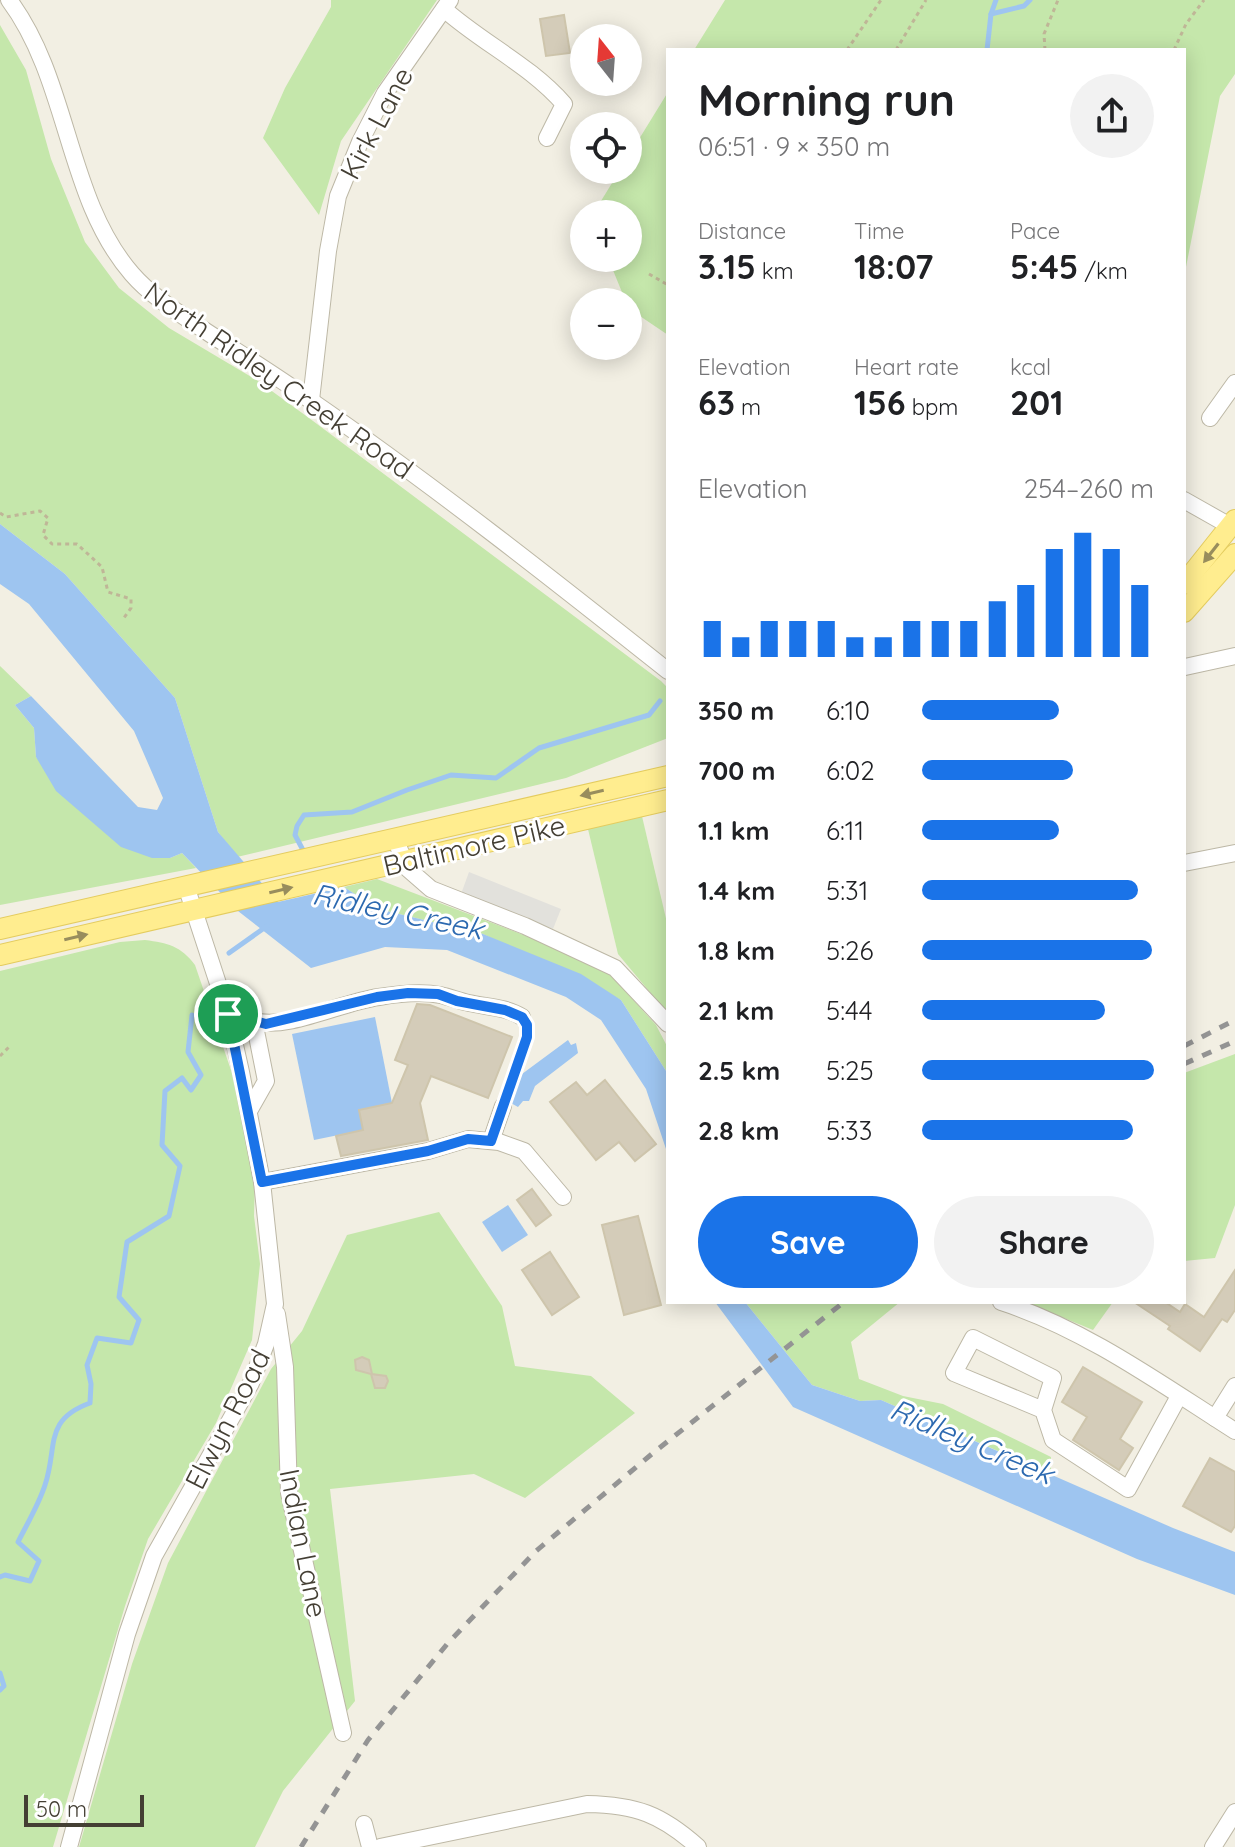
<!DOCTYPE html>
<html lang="en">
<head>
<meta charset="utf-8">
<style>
  body { margin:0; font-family:Quicksand,sans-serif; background:#f2f2f2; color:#202124; height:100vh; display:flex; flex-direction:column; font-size:30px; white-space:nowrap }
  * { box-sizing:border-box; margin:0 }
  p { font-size:26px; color:#757577 }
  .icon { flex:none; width:44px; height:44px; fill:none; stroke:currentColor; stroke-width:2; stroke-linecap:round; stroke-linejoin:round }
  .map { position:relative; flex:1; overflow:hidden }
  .sheet { position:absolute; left:666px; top:48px; width:520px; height:1256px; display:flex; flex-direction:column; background:#fff; border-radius:0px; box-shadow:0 4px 20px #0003 }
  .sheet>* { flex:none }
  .needle { width:52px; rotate:343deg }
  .fabs { position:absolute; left:570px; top:24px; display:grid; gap:16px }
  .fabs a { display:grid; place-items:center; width:72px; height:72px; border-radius:50%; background:#fff; box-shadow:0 4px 20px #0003; font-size:40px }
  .scale { position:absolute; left:24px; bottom:20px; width:120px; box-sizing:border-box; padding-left:8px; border:4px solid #443f34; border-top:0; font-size:22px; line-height:28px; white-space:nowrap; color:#443f34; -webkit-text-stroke:6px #fff; paint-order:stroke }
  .pin { position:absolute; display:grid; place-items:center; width:68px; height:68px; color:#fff; margin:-34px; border:4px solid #fff; border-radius:50%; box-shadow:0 2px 8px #0007 }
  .round { display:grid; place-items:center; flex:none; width:84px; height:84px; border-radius:42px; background:#f2f2f2 }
  .headline { display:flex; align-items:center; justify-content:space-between; height:136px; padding:0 32px }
  h1 { font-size:44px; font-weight:700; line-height:60px }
  .metrics { display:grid; grid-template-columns:repeat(3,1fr); gap:12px; height:136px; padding:8px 32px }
  .metrics div { display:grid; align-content:center }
  .metrics b { font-size:34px; font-weight:700 }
  .metrics small { font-size:22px; font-weight:400 }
  .metrics p { font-size:22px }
  .chart { height:224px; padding:16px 32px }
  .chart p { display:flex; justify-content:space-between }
  .chart svg { width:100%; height:144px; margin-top:8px; stroke:#1a73e8; stroke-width:6 }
  .primary-button { display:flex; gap:16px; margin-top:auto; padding:16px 32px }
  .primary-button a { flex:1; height:92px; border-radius:48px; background:#1a73e8; color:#fff; font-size:32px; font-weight:700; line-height:92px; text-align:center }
  .primary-button a+a { background:#f2f2f2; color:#202124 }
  ul { padding:0 32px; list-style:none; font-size:26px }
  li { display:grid; grid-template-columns:128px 96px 1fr; align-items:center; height:60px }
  li i { height:20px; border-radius:10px; background:#1a73e8 }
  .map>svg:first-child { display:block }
  .green { fill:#c5e7ab }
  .parking { fill:#e2e1dc }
  .water { fill:#9ec5f0 }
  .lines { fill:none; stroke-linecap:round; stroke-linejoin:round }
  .stream { stroke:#9ec5f0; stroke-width:5 }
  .building { fill:#d4ccb9; stroke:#cec5ac; stroke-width:2 }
  .minor-casing { stroke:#bdb8a6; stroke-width:18 }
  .major-casing { stroke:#e4cc5f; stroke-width:22 }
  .path { stroke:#bfb697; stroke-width:3; stroke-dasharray:4 4; stroke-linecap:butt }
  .minor { stroke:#fff; stroke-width:16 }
  .major { stroke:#ffed8f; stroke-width:20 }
  .rail { stroke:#949494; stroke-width:5; stroke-dasharray:10 10; stroke-linecap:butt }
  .oneway { fill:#988d5d }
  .route-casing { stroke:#fff; stroke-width:16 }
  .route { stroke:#1a73e8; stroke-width:10 }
  .labels { text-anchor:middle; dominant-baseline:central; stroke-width:6; stroke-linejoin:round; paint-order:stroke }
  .street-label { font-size:28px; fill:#443f34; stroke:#fff }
  .water-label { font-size:30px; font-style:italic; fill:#2c69b0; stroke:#fff }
</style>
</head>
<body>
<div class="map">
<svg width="1235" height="1847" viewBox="0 0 1235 1847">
  <rect width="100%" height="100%" fill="#f2efe3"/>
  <!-- green -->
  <g class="green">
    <polygon points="331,0 437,0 341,141 319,215 263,138 285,88 331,7"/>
    <polygon points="725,0 1235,0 1235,74 1220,96 1184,277 1184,50 694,50"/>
    <polygon points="0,25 26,70 51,159 85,242 119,288 169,328 258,381 309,418 661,681 668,688 668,738 566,778 237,857 218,832 175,698 65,574 0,524"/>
    <polygon points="668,92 668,335 628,308 628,302 626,302 608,258 628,258 628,214 593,214 620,170 628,170 628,157"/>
    <polygon points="0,666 31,696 15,705 34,728 36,757 170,858 182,853 196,868 0,905"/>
    <polygon points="641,812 668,927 668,1014 618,954 587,825"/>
    <polygon points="377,879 568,952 607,971 656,1025 668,1048 668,1074 621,1000 483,934 378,909 344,887"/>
    <path d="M145 940C168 943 181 946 195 965L232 1073 255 1182 254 1216 260 1264 252 1340 216 1423 148 1539 125 1606 53 1847H0V971L120 942Z"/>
    <polygon points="1235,1054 1235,1205 1215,1258 1184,1261 1184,1073"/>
    <polygon points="439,1212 502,1306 515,1366 591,1376 635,1413 525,1498 474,1474 330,1489 355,1701 283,1791 255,1847 79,1847 132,1664 168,1563 271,1369 302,1331 347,1235"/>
    <polygon points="745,1302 900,1302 851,1342 859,1379 903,1396 943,1404 1051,1457 1051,1474 881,1400 860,1401 812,1385"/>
    <polygon points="1025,1302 1113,1302 1093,1330"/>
  </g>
  <!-- parking -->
  <polygon class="parking" points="469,872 561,909 553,929 461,894"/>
  <!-- water -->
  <g class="water">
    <polygon points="0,524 65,574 175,698 218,832 278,902 344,887 378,909 483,934 581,974 621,1000 668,1074 668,1155 646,1089 601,1020 566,997 447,950 385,947 311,968 238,911 182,853 170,858 152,858 121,847 56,791 36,757 34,728 15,705 31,696 138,807 157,810 163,798 134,731 29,604 0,584"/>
    <polygon points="375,1017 392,1103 363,1130 314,1140 292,1034"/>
    <polygon points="568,1040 571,1045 576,1043 578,1053 535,1086 529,1101 523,1101 518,1107 509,1102 522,1074"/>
    <polygon points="508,1205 528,1235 502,1252 482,1222"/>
    <polygon points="715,1302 745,1302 812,1385 860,1401 881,1400 1173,1528 1235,1552 1235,1595 1137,1559 793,1407"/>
  </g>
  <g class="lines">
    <!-- stream -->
    <g class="stream">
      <polyline points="991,14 996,0"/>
      <polyline points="987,50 991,14 1024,6 1030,0"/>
      <polyline points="304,852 295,835 297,826 304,815 352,812 407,790 451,775 496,778 539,748 649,715 660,701"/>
      <polyline points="229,953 267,926"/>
      <path d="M0 1577 5 1575 30 1581 39 1561 18 1542C27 1524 39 1504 45 1485 58 1447 43 1420 90 1403L91 1384 87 1365 97 1338 131 1343 139 1320 119 1297 127 1242 169 1216 180 1166 162 1145 165 1091 182 1078 191 1090 201 1075 188 1052 192 1015"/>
      <polyline points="0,1673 4,1686 0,1690"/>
    </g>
  </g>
  <!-- building -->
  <g class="building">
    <polygon points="564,15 570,53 546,56 540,19"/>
    <polygon points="417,1004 430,1005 512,1037 488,1098 431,1076 420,1103 428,1140 341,1156 336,1136 363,1130 359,1110 392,1103 408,1065 395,1060"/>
    <polygon points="605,1080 656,1144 635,1161 619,1142 596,1160 550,1102 576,1082 587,1095"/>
    <polygon points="532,1189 551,1215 536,1226 517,1200"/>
    <polygon points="638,1216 661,1305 624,1315 602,1225"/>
    <polygon points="550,1252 579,1297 552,1315 522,1270"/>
    <polygon points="1235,1270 1235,1310 1227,1322 1222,1319 1200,1351 1168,1329 1170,1326 1134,1302 1165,1302 1180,1312 1185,1304 1204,1317"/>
    <polygon points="362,1357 369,1360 372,1374 386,1376 388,1381 385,1388 375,1388 371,1374 356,1370 355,1360"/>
    <polygon points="1083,1367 1142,1402 1120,1439 1133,1448 1119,1470 1073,1440 1087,1417 1062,1402"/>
    <polygon points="1210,1458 1235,1472 1235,1526 1231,1532 1183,1506"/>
  </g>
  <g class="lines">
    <!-- minor casing -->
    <g class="minor-casing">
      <g id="minor">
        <path d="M9 0C70 82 66 198 132 274 152 297 179 313 204 330 239 353 275 375 310 400 433 485 551 578 668 671"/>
        <path d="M444 9C482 43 530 65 564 104L547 138"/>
        <polyline points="311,400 328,251 338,196 360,142 385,93 450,0"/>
        <polyline points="1210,418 1235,383"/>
        <polyline points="1184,500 1230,526"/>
        <polyline points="1185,667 1235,656"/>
        <polyline points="395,839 408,869 431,889 525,926 615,968 668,1024"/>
        <polyline points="1184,863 1235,853"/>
        <polyline points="245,1019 254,1021 266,1081 249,1111"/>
        <path d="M254 1021C290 1030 341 1002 379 997 397 994 421 991 440 995 450 997 459 1001 469 1003 487 1007 507 1007 522 1017"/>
        <polyline points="491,1141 503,1106"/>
        <polyline points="262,1182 428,1151 468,1139 499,1142 524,1151 563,1197"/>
        <path d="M1001 1302C1085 1329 1161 1384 1235 1431"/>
        <polyline points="277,1314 285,1367 289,1493 343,1733"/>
        <polyline points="1043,1410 1053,1378 973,1338 954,1373 1043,1410 1053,1440 1128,1489 1179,1396"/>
        <polyline points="1215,1418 1235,1386"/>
        <polyline points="364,1824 370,1847"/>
        <polyline points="69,1847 127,1634 154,1556 251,1383 266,1344 275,1304 262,1182 241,1072 228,1014 186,886"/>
        <path d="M380 1847 587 1804C636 1805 661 1814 698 1847"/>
        <polyline points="1213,1847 1235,1812"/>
      </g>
    </g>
    <!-- major casing -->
    <g class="major-casing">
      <g id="major">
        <polyline points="1184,584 1235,520"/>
        <polyline points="1184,612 1235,554"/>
        <polyline points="0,929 668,776"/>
        <polyline points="0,955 668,800"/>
      </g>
    </g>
    <!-- path -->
    <g class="path">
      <polyline points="847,50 881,0"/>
      <polyline points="896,50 926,0"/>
      <polyline points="1045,50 1044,34 1058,0"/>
      <polyline points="1174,50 1186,24 1204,0"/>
      <polyline points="649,274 668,285"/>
      <polyline points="0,513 6,517 40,511 48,518 43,535 52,544 77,544 102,567 108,592 131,599 131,608 123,619"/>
      <polyline points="0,1056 11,1045"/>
      <polyline points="508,1092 527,1031"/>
    </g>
    <!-- minor -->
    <use href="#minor" class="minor"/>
    <!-- major -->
    <use href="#major" class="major"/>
    <!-- rail -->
    <g class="rail">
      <polyline points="1184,1046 1235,1020"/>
      <polyline points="1184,1064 1235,1041"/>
      <polyline points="301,1847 368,1740 448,1643 536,1551 653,1453 844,1302"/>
    </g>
  </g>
  <!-- one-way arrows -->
  <defs><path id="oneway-solid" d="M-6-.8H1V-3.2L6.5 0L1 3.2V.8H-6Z" transform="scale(2)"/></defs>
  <g class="oneway">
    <use href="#oneway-solid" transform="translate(1211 553) rotate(128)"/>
    <use href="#oneway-solid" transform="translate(592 793) rotate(167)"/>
    <use href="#oneway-solid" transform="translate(281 890) rotate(-13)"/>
    <use href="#oneway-solid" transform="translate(76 937) rotate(-13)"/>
  </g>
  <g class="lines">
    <!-- route casing -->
    <g class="route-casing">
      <polygon id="route" points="408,993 438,994 457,1001 505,1010 522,1017 527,1025 527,1037 491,1141 468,1139 428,1151 262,1182 228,1014 266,1024 377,997"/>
    </g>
    <!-- route -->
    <use href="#route" class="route"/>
  </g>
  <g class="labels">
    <!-- street labels -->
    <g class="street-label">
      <text transform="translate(376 123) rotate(-62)">Kirk Lane</text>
      <text transform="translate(279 380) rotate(35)">North Ridley Creek Road</text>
      <text transform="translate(474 845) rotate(-13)">Baltimore Pike</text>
      <text transform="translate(227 1419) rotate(-63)">Elwyn Road</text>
      <text transform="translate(304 1543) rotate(79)">Indian Lane</text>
    </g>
    <!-- water labels -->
    <g class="water-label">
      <text transform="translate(398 911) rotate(12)">Ridley Creek</text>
      <text transform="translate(972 1441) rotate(23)">Ridley Creek</text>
    </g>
  </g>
</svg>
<div class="fabs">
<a><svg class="needle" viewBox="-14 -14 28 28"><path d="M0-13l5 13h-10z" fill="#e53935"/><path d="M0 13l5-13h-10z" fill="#757577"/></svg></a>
<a><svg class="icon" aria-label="locate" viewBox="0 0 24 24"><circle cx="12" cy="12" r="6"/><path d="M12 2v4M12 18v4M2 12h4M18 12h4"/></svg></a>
<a>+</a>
<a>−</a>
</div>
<div class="scale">50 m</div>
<div class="pin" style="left:228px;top:1014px;background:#1e9e55"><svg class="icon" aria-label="arrive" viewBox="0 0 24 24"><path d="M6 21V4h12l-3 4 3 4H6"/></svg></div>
<section class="sheet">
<div class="headline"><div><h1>Morning run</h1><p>06:51 · 9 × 350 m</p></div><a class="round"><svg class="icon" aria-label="share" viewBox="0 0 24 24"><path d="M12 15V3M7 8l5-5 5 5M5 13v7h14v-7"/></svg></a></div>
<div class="metrics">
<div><p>Distance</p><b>3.15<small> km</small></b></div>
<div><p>Time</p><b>18:07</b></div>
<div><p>Pace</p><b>5:45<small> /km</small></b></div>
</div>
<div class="metrics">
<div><p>Elevation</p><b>63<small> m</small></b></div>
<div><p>Heart rate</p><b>156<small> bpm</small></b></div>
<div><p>kcal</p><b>201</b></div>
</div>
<div class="chart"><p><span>Elevation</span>254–260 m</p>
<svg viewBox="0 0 160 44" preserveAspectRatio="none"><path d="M5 44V33M15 44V38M25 44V33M35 44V33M45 44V33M55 44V38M65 44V38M75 44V33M85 44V33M95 44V33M105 44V27M115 44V22M125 44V11M135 44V6M145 44V11M155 44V22"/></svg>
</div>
<ul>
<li><b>350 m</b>6:10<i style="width:59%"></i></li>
<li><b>700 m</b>6:02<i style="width:65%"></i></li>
<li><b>1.1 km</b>6:11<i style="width:59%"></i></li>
<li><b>1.4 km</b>5:31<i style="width:93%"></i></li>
<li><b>1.8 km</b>5:26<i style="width:99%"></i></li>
<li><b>2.1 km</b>5:44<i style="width:79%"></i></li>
<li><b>2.5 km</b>5:25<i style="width:100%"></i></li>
<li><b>2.8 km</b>5:33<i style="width:91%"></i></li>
</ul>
<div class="primary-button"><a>Save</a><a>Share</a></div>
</section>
</div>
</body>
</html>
